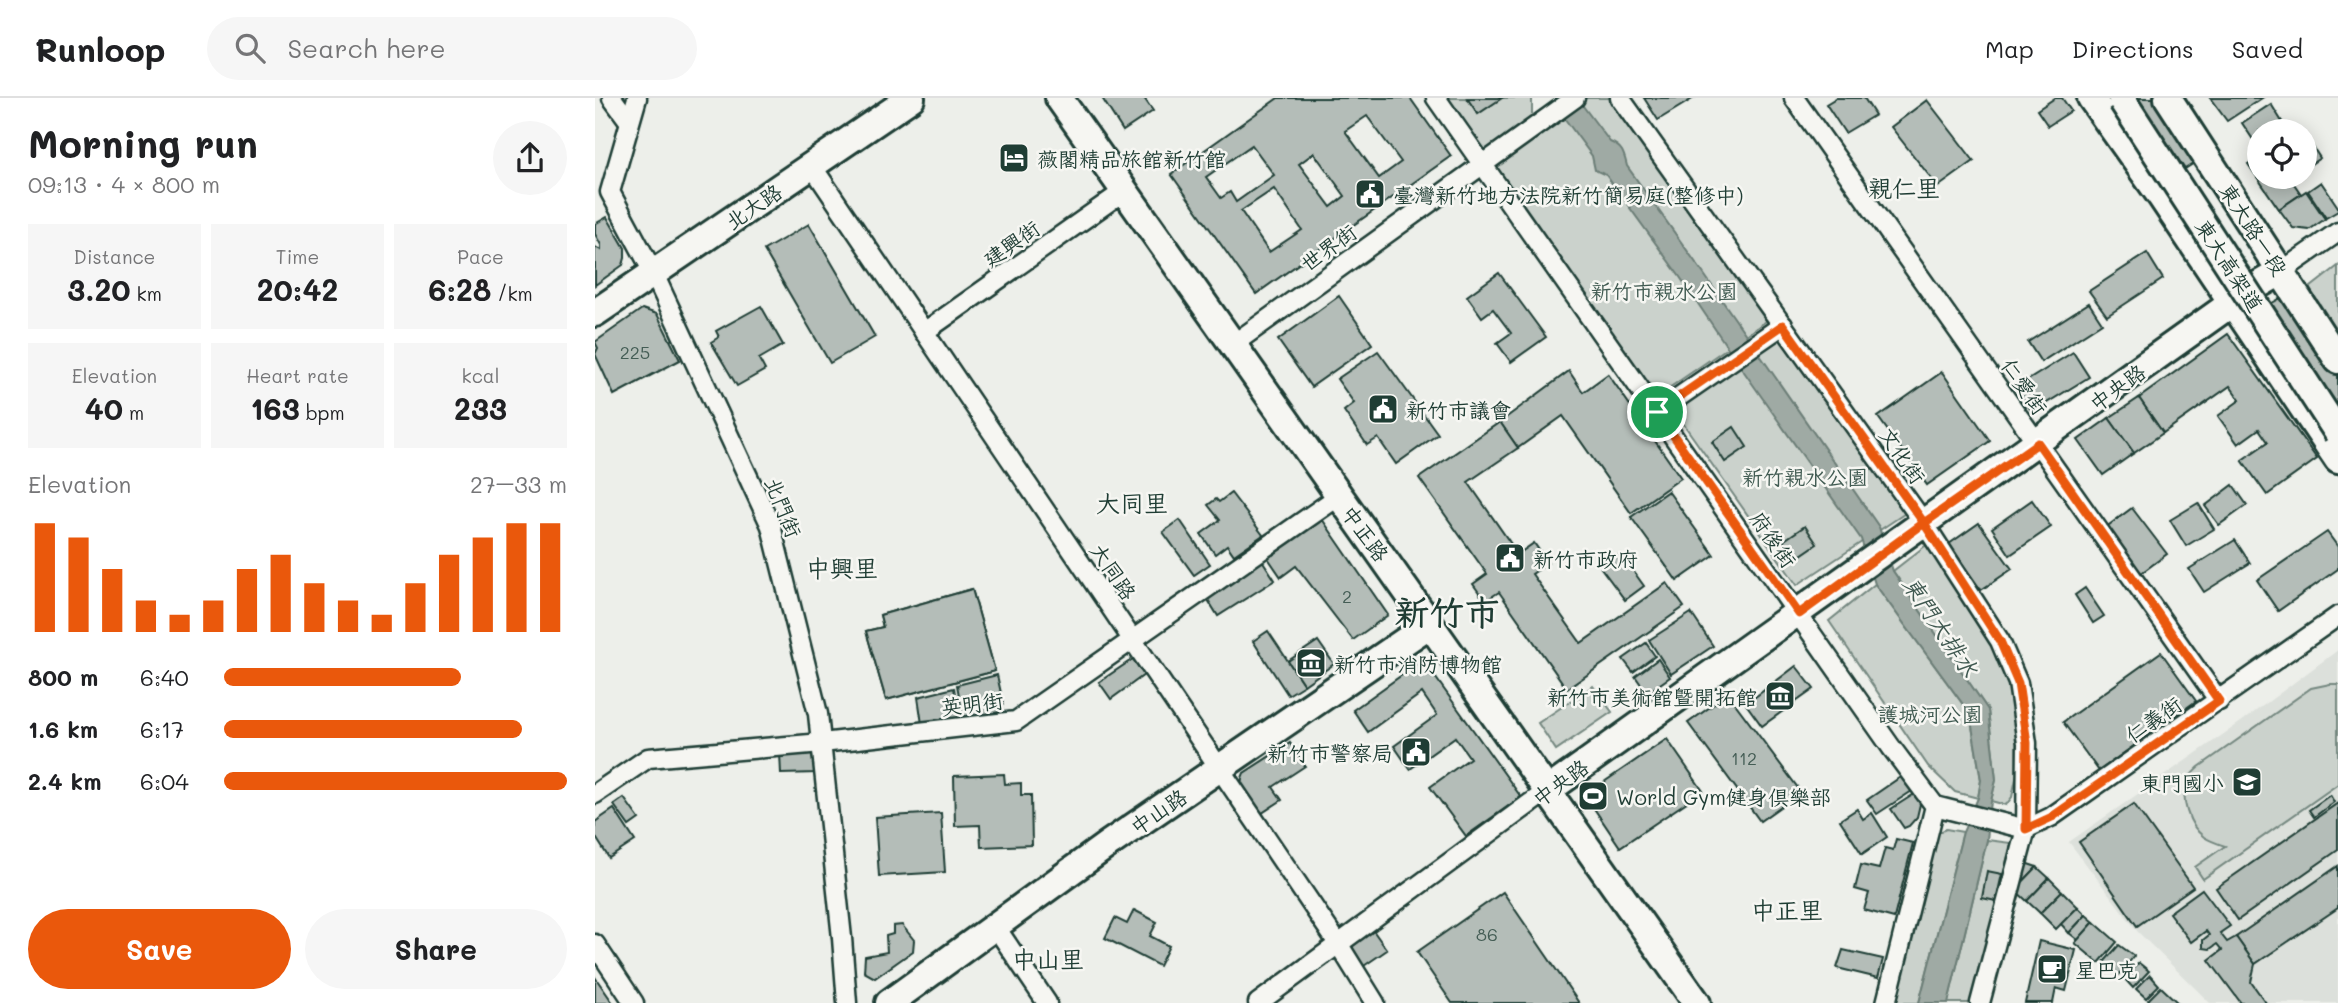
<!DOCTYPE html>
<html lang="en">
<head>
<meta charset="utf-8">
<style>
  body { margin:0; font-family:Mali,"LXGW WenKai TC",sans-serif; background:#f6f6f6; color:#202124; height:100vh; display:flex; flex-direction:column; font-size:26px; white-space:nowrap }
  * { box-sizing:border-box; margin:0 }
  p { font-size:23px; color:#757577 }
  .icon { flex:none; width:38px; height:38px; fill:none; stroke:currentColor; stroke-width:2; stroke-linecap:round; stroke-linejoin:round }
  .map { position:relative; flex:1; overflow:hidden }
  .side { display:flex; flex-direction:column; background:#fff; width:595px }
  .side>* { flex:none }
  .buttons { position:absolute; left:1652px; top:21px; display:grid; gap:14px }
  .buttons a { display:grid; place-items:center; width:70px; height:70px; border-radius:50%; background:#fff; box-shadow:0 4px 18px #0003; font-size:35px }
  .pin { position:absolute; display:grid; place-items:center; width:60px; height:60px; color:#fff; margin:-30px; border:4px solid #fff; border-radius:50%; box-shadow:0 2px 7px #0007 }
  .round { display:grid; place-items:center; flex:none; width:74px; height:74px; border-radius:37px; background:#f6f6f6 }
  .summary { display:flex; align-items:center; justify-content:space-between; height:119px; padding:0 28px }
  h1 { font-size:38px; font-weight:700; line-height:52px }
  .metrics { display:grid; grid-template-columns:repeat(3,1fr); gap:10px; height:119px; padding:7px 28px }
  .metrics div { display:grid; align-content:center; border-radius:0px; background:#f6f6f6; text-align:center }
  .metrics b { font-size:30px; font-weight:700 }
  .metrics small { font-size:19px; font-weight:400 }
  .metrics p { font-size:19px }
  .chart { height:196px; padding:14px 28px }
  .chart p { display:flex; justify-content:space-between }
  .chart svg { width:100%; height:126px; margin-top:7px; stroke:#ea580c; stroke-width:6 }
  .cta { display:flex; gap:14px; margin-top:auto; padding:14px 28px }
  .cta a { flex:1; height:80px; border-radius:42px; background:#ea580c; color:#fff; font-size:28px; font-weight:700; line-height:80px; text-align:center }
  .cta a+a { background:#f6f6f6; color:#202124 }
  ul { padding:0 28px; list-style:none; font-size:23px }
  li { display:grid; grid-template-columns:112px 84px 1fr; align-items:center; height:52px }
  li i { height:18px; border-radius:9px; background:#ea580c }
  header { display:flex; align-items:center; gap:42px; box-sizing:border-box; height:98px; padding:0 35px; background:#fff; border-bottom:2px solid #e0e0e0 }
  header strong { font-size:33px }
  nav { display:flex; gap:38px; margin-inline-start:auto; font-size:24px }
  .search { width:490px; height:63px; background:#f6f6f6; display:flex; align-items:center; gap:18px; box-sizing:border-box; padding:0 24px; border-radius:38px; color:#757577; font-size:26px }
  main { display:flex; flex:1; min-height:0 }
  .map>svg:first-child { display:block }
  .built { fill:#dce0db }
  .green { fill:#cbd2cc; stroke:#758880; stroke-width:2 }
  .water { fill:#9faaa4; stroke:#6c7e77; stroke-width:2 }
  .building { fill:#b4bdb8; stroke:#1f3d34; stroke-width:2; fill-rule:evenodd }
  .lines { fill:none; stroke-linecap:round; stroke-linejoin:round }
  .street-casing { stroke:#1f3d34; stroke-width:23 }
  .secondary-casing { stroke:#1f3d34; stroke-width:32 }
  .street { stroke:#f6f6f2; stroke-width:18 }
  .secondary { stroke:#f6f6f2; stroke-width:26 }
  .secondary-bridge-casing { stroke:#1f3d34; stroke-width:32; stroke-linecap:butt }
  .secondary-bridge { stroke:#f6f6f2; stroke-width:26 }
  .route-casing { stroke:#fff; stroke-width:14 }
  .route { stroke:#ea580c; stroke-width:9 }
  .labels { text-anchor:middle; dominant-baseline:central; stroke-width:5; stroke-linejoin:round; paint-order:stroke }
  .number-label { font-size:18px; fill:#445d55 }
  .poi-label { font-size:21px; fill:#1f3d34; stroke:#f6f6f2; text-anchor:start }
  .street-label { font-size:21px; fill:#1f3d34; stroke:#f6f6f2 }
  .park-label { font-size:21px; fill:#415b52; stroke:#f6f6f2 }
  .water-label { font-size:23px; font-style:italic; fill:#3f5850; stroke:#f6f6f2 }
  .quarter-label { font-size:24px; fill:#1f3d34; stroke:#f6f6f2 }
  .town-label { font-size:35px; font-weight:bold; fill:#1f3d34; stroke:#f6f6f2 }
</style>
</head>
<body>
<header>
<strong>Runloop</strong>
<div class="search"><svg class="icon" aria-label="search" viewBox="0 0 24 24"><circle cx="10" cy="10" r="6"/><path d="M15 15l6 6"/></svg>Search here</div>
<nav><a>Map</a><a>Directions</a><a>Saved</a></nav>
</header>
<main>
<section class="side">
<div class="summary"><div><h1>Morning run</h1><p>09:13 · 4 × 800 m</p></div><a class="round"><svg class="icon" aria-label="share" viewBox="0 0 24 24"><path d="M12 15V3M7 8l5-5 5 5M5 13v7h14v-7"/></svg></a></div>
<div class="metrics">
<div><p>Distance</p><b>3.20<small> km</small></b></div>
<div><p>Time</p><b>20:42</b></div>
<div><p>Pace</p><b>6:28<small> /km</small></b></div>
</div>
<div class="metrics">
<div><p>Elevation</p><b>40<small> m</small></b></div>
<div><p>Heart rate</p><b>163<small> bpm</small></b></div>
<div><p>kcal</p><b>233</b></div>
</div>
<div class="chart"><p><span>Elevation</span>27–33 m</p>
<svg viewBox="0 0 160 44" preserveAspectRatio="none"><path d="M5 44V6M15 44V11M25 44V22M35 44V33M45 44V38M55 44V33M65 44V22M75 44V17M85 44V27M95 44V33M105 44V38M115 44V27M125 44V17M135 44V11M145 44V6M155 44V6"/></svg>
</div>
<ul>
<li><b>800 m</b>6:40<i style="width:69%"></i></li>
<li><b>1.6 km</b>6:17<i style="width:87%"></i></li>
<li><b>2.4 km</b>6:04<i style="width:100%"></i></li>
</ul>
<div class="cta"><a>Save</a><a>Share</a></div>
</section>
<div class="map">
<svg width="1743" height="905" viewBox="0 0 1743 905">
  <rect width="100%" height="100%" fill="#edefea"/>
  <filter id="ink" filterUnits="userSpaceOnUse"><feTurbulence type="fractalNoise" baseFrequency=".0143" numOctaves="2"/><feDisplacementMap in="SourceGraphic" scale="14" xChannelSelector="R" yChannelSelector="G"/><feConvolveMatrix kernelMatrix="1 2 1 2 8 2 1 2 1" color-interpolation-filters="sRGB"/></filter>
  <g filter="url(#ink)">
    <!-- built -->
    <polygon class="built" points="1743,552 1743,905 1615,905 1543,834 1474,744 1646,624"/>
    <!-- green -->
    <g class="green">
      <polygon points="852,0 937,0 937,23 890,56"/>
      <polygon points="980,0 1025,0 1180,217 1055,303 887,65"/>
      <polygon points="1743,168 1743,240 1711,193"/>
      <polygon points="1189,229 1318,410 1202,487 1078,311"/>
      <polygon points="1330,448 1334,448 1397,541 1414,585 1421,619 1422,676 1417,699 1411,707 1396,703 1401,682 1393,612 1298,473"/>
      <polygon points="1280,486 1375,616 1386,682 1383,700 1360,694 1333,668 1234,523"/>
      <path d="M1735 586H1743V686L1608 781 1600 769 1630 748C1624 746 1615 743 1609 739 1594 728 1584 700 1593 682 1595 677 1600 673 1604 669L1716 590Z"/>
      <polygon points="998,588 1017,614 961,652 943,625"/>
      <polygon points="1351,731 1368,734 1324,905 1297,905 1342,735"/>
      <polygon points="1392,742 1416,745 1377,905 1353,905"/>
    </g>
    <!-- water -->
    <path class="water" d="M985 4 1015 44C1028 49 1029 56 1032 68L1106 172 1284 429 1298 473 1393 612 1401 682 1396 703 1392 742 1353 905H1324L1368 734 1383 700 1386 682 1375 616 1280 486 1266 441 1145 268 1085 179 1011 77 1000 72 997 58 967 17Z"/>
    <!-- building -->
    <g class="building">
      <polygon points="507,0 549,0 558,13 528,33"/>
      <path d="M683 0H815L856 58 661 196 576 76ZM772 18 806 64 784 80 750 33ZM657 47 679 77 641 104 635 94 626 100 611 79ZM719 55 750 98 736 109 704 66ZM679 91 707 132 674 154 646 113Z"/>
      <polygon points="872,0 907,0 883,16"/>
      <polygon points="1049,0 1099,0 1063,22"/>
      <polygon points="1241,0 1269,0 1280,17 1250,35 1231,6"/>
      <polygon points="1460,0 1467,0 1476,13 1453,28 1442,12"/>
      <polygon points="1542,0 1559,0 1601,64 1574,81 1525,10"/>
      <polygon points="1615,0 1667,0 1632,23"/>
      <polygon points="1332,2 1379,63 1343,89 1296,29"/>
      <polygon points="1676,6 1689,27 1680,33 1664,33 1664,44 1661,46 1647,25"/>
      <polygon points="1710,37 1725,60 1710,70"/>
      <polygon points="1664,58 1664,79 1697,79 1695,80 1706,96 1684,111 1653,66"/>
      <polygon points="1726,84 1743,109 1743,113 1731,120 1713,93"/>
      <polygon points="1711,93 1730,121 1714,132 1698,130 1684,111"/>
      <polygon points="12,119 30,150 30,160 28,167 0,187 0,149 6,152 6,147 0,136 0,126"/>
      <polygon points="214,126 280,239 235,265 169,152"/>
      <polygon points="1552,155 1568,181 1512,218 1494,193"/>
      <polygon points="904,175 951,239 916,264 902,245 916,235 898,211 887,219 872,198"/>
      <polygon points="1693,196 1743,271 1743,336 1670,209"/>
      <polygon points="744,198 777,246 716,289 683,242"/>
      <polygon points="1494,205 1507,225 1446,264 1433,244"/>
      <polygon points="166,208 188,247 164,261 170,272 142,288 116,244 124,239 121,233"/>
      <polygon points="47,211 62,216 85,262 19,297 0,256 3,250 0,244"/>
      <polygon points="1633,236 1722,361 1672,397 1647,362 1673,344 1664,331 1643,346 1623,318 1645,302 1635,288 1568,335 1544,300"/>
      <polygon points="783,253 843,336 801,366 783,340 772,347 749,313 759,305 742,281"/>
      <polygon points="1478,254 1494,279 1437,314 1422,289"/>
      <polygon points="974,273 988,294 1013,276 1086,380 1036,415 968,318 923,350 905,324"/>
      <polygon points="1347,274 1395,343 1332,387 1283,319"/>
      <polygon points="1544,300 1568,335 1539,355 1514,320"/>
      <polygon points="1514,320 1539,355 1508,377 1483,342"/>
      <polygon points="905,324 923,350 873,384 923,456 939,445 953,465 937,476 986,545 1072,485 1089,509 972,591 904,494 890,503 878,486 892,476 824,380"/>
      <polygon points="1139,329 1152,349 1130,364 1117,344"/>
      <polygon points="1638,387 1652,407 1624,427 1610,408"/>
      <polygon points="1073,393 1119,457 1082,483 1036,419"/>
      <polygon points="636,395 668,437 639,457 632,447 620,456 606,436 625,422 613,407 621,401 624,404"/>
      <polygon points="1437,402 1456,429 1415,457 1397,430"/>
      <polygon points="1603,405 1619,431 1591,448 1575,422"/>
      <polygon points="1537,410 1572,456 1545,476 1510,430"/>
      <polygon points="727,421 793,517 758,542 701,468 686,479 673,460"/>
      <polygon points="585,422 615,466 599,477 568,434"/>
      <polygon points="1384,425 1417,471 1386,492 1354,446"/>
      <polygon points="1210,428 1222,446 1200,461 1188,443"/>
      <polygon points="1732,434 1743,449 1743,471 1683,513 1662,482"/>
      <polygon points="1640,442 1655,465 1609,494 1594,471"/>
      <polygon points="1026,456 1049,488 1030,502 1006,470"/>
      <polygon points="667,462 680,482 623,518 610,497"/>
      <polygon points="1490,490 1509,518 1498,525 1480,497"/>
      <path d="M377 491 400 573 291 602 271 533 288 529 285 517ZM354 540 358 556 308 570 304 554Z"/>
      <polygon points="377,491 400,573 291,602 271,533 288,529 285,517"/>
      <polygon points="1096,515 1118,548 1076,576 1054,542"/>
      <polygon points="673,533 709,587 693,597 658,543"/>
      <polygon points="723,543 739,566 709,587 693,563"/>
      <polygon points="1051,545 1060,558 1038,574 1028,561"/>
      <polygon points="1566,554 1601,603 1504,673 1468,624"/>
      <polygon points="538,561 549,577 516,601 504,584"/>
      <polygon points="1063,561 1075,579 1052,595 1040,578"/>
      <polygon points="828,562 926,699 871,738 835,689 875,660 860,639 815,671 799,648 842,617 827,595 773,634 758,612"/>
      <polygon points="1201,568 1219,591 1167,628 1151,606"/>
      <polygon points="402,577 408,604 407,611 401,616 368,619 362,587"/>
      <polygon points="359,590 365,622 327,626 323,599"/>
      <polygon points="1133,596 1206,694 1165,723 1093,625"/>
      <polygon points="1072,641 1108,693 1025,749 990,697"/>
      <polygon points="695,645 710,668 678,689 687,702 664,717 646,689 647,680 649,675"/>
      <polygon points="221,653 222,675 186,676 185,655"/>
      <polygon points="409,676 410,686 426,685 426,697 436,697 437,747 386,749 385,727 360,728 359,678"/>
      <polygon points="1307,678 1317,693 1282,716 1272,702"/>
      <polygon points="1321,695 1325,706 1322,719 1314,728 1309,730 1296,711"/>
      <polygon points="1735,697 1739,704 1719,719 1714,712"/>
      <polygon points="29,700 44,721 34,728 19,707"/>
      <polygon points="1743,705 1743,752 1643,822 1621,790"/>
      <polygon points="1539,706 1598,789 1542,828 1484,744"/>
      <polygon points="19,711 40,743 14,760 0,738 0,724"/>
      <polygon points="1262,711 1268,721 1277,715 1292,739 1267,756 1245,722"/>
      <polygon points="346,715 350,774 284,778 280,719"/>
      <polygon points="1301,741 1318,745 1299,820 1269,812 1274,795 1260,791 1266,767 1284,771 1290,750 1298,752"/>
      <polygon points="1427,764 1442,769 1420,792"/>
      <polygon points="1743,768 1743,810 1660,866 1641,839"/>
      <polygon points="1442,769 1454,780 1432,803 1420,792"/>
      <polygon points="1392,773 1407,776 1401,803 1387,800"/>
      <polygon points="1454,780 1467,793 1445,815 1432,803"/>
      <polygon points="1607,791 1635,828 1625,835 1632,844 1641,839 1660,866 1656,884 1671,905 1646,905 1614,862 1627,852 1622,846 1615,851 1608,850 1608,842 1614,837 1611,833 1596,844 1574,815"/>
      <polygon points="1467,793 1483,809 1461,831 1445,815"/>
      <polygon points="908,794 984,905 857,905 822,854"/>
      <polygon points="1483,809 1491,817 1474,835 1466,826"/>
      <polygon points="539,812 562,824 555,838 574,848 564,868 510,840 520,820 532,826"/>
      <polygon points="1491,817 1499,824 1483,842 1474,835"/>
      <polygon points="1499,824 1522,844 1504,865 1480,845"/>
      <polygon points="307,827 319,842 318,853 280,880 269,874 270,858 292,854 291,838 298,836 298,828"/>
      <polygon points="775,828 792,852 766,870 749,847"/>
      <polygon points="1444,843 1481,852 1471,893 1461,890 1458,905 1430,905"/>
      <polygon points="1524,847 1539,858 1524,877 1509,864"/>
      <polygon points="1248,852 1288,861 1283,880 1242,870"/>
      <polygon points="1544,865 1554,873 1538,890 1528,879"/>
      <polygon points="1555,877 1564,887 1551,900 1541,891"/>
      <polygon points="0,879 18,905 0,905"/>
      <polygon points="1566,889 1583,905 1556,905 1553,902"/>
    </g>
    <g class="lines">
      <!-- street casing -->
      <g class="street-casing">
        <g id="street">
          <polyline points="17,0 34,23"/>
          <polyline points="42,0 15,94 59,176 176,428 223,616 247,840 252,905"/>
          <polyline points="841,0 1296,649 1340,708 1291,905"/>
          <polyline points="1025,0 1329,425 1405,543 1423,585 1432,645 1431,731 1385,905"/>
          <polyline points="1199,0 1624,603"/>
          <polyline points="217,68 744,847 780,905"/>
          <polyline points="1687,173 1743,134"/>
          <polyline points="329,234 529,93"/>
          <polyline points="637,247 980,0"/>
          <polyline points="1062,314 1188,227"/>
          <polyline points="0,696 53,660 227,645 421,623 744,398"/>
          <polyline points="1340,708 1431,731 1456,719 1743,518"/>
          <polyline points="400,828 452,905"/>
          <polyline points="0,846 39,905"/>
          <polyline points="663,905 952,693"/>
        </g>
      </g>
      <!-- secondary casing -->
      <g class="secondary-casing">
        <g id="secondary">
          <polyline points="464,0 1102,905"/>
          <polyline points="1496,0 1567,100 1743,362"/>
          <polyline points="1573,0 1743,262"/>
          <polyline points="0,215 316,0"/>
          <polyline points="952,693 1658,190 1687,173"/>
          <polyline points="294,905 512,747 835,526"/>
        </g>
      </g>
      <!-- street -->
      <use href="#street" class="street"/>
      <!-- secondary -->
      <use href="#secondary" class="secondary"/>
      <!-- secondary-bridge casing -->
      <g class="secondary-bridge-casing">
        <polyline id="secondary-bridge" points="1527,2 1743,335"/>
      </g>
      <!-- secondary-bridge -->
      <use href="#secondary-bridge" class="secondary-bridge"/>
    </g>
  </g>
  <g class="lines" filter="url(#ink)">
    <!-- route casing -->
    <g class="route-casing">
      <polyline id="route" points="1062,314 1204,516 1329,425 1405,543 1423,585 1432,645 1431,731 1457,719 1624,603 1443,345 1329,425 1188,227 1062,314"/>
    </g>
    <!-- route -->
    <use href="#route" class="route"/>
  </g>
  <!-- icons -->
  <defs>
    <g id="hotel-square" transform="scale(1.575)"><rect x="-9" y="-9" width="18" height="18" rx="4" fill="#1f3d34" stroke="#f6f6f2"/><path d="M-6-4.5h1.5V1H6V5H4.5V3h-9V5H-6ZM-4 0a1.8 1.8 0 1 1 3.6 0ZM.5 0V-2.5h3Q6-2.5 6 0Z" fill="#fff"/></g>
    <g id="civic-square" transform="scale(1.575)"><rect x="-9" y="-9" width="18" height="18" rx="4" fill="#1f3d34" stroke="#f6f6f2"/><path d="M-.6-6.5H3V-4.5H.6V-3L4-1V1h2V6H-6V1h2V-1L-.6-3ZM-1.2 2.5V6h2.4V2.5Z" fill="#fff"/></g>
    <g id="museum-square" transform="scale(1.575)"><rect x="-9" y="-9" width="18" height="18" rx="4" fill="#1f3d34" stroke="#f6f6f2"/><path d="M0-6L6-3V-2H-6V-3ZM-5-1h2V3h-2ZM-1-1h2V3h-2ZM3-1h2V3H3ZM-6 4H6V6H-6Z" fill="#fff"/></g>
    <g id="school-square" transform="scale(1.575)"><rect x="-9" y="-9" width="18" height="18" rx="4" fill="#1f3d34" stroke="#f6f6f2"/><path d="M0-5L7-2L0 1L-7-2ZM-4 1L0 2.5L4 1V4Q0 6-4 4Z" fill="#fff"/></g>
    <g id="stadium-square" transform="scale(1.575)"><rect x="-9" y="-9" width="18" height="18" rx="4" fill="#1f3d34" stroke="#f6f6f2"/><path d="M0-5a6.5 5 0 1 0 0 10a6.5 5 0 1 0 0-10ZM-3.5-1.8h7v3.6h-7Z" fill="#fff"/></g>
    <g id="cafe-square" transform="scale(1.575)"><rect x="-9" y="-9" width="18" height="18" rx="4" fill="#1f3d34" stroke="#f6f6f2"/><path d="M-5.5-4.5H6V0H3Q3 3.5 0 3.5H-2.5Q-5.5 3.5-5.5 0ZM3-3.2v2h1.7v-2ZM-6 4.5H4V6H-6Z" fill="#fff"/></g>
  </defs>
  <g fill-rule="evenodd">
    <use href="#hotel-square" x="419" y="60"/>
    <use href="#civic-square" x="775" y="96"/>
    <use href="#civic-square" x="788" y="311"/>
    <use href="#civic-square" x="915" y="460"/>
    <use href="#museum-square" x="716" y="565"/>
    <use href="#museum-square" x="1185" y="598"/>
    <use href="#civic-square" x="821" y="654"/>
    <use href="#school-square" x="1652" y="684"/>
    <use href="#stadium-square" x="998" y="698"/>
    <use href="#cafe-square" x="1457" y="871"/>
  </g>
  <g class="labels">
    <!-- number labels -->
    <g class="number-label">
      <text x="40" y="254">225</text>
      <text x="752" y="498">2</text>
      <text x="1149" y="660">112</text>
      <text x="892" y="836">86</text>
    </g>
    <!-- poi labels -->
    <g class="poi-label">
      <text x="442" y="60">薇閣精品旅館新竹館</text>
      <text x="798" y="96">臺灣新竹地方法院新竹簡易庭(整修中)</text>
      <text x="811" y="311">新竹市議會</text>
      <text x="938" y="460">新竹市政府</text>
      <text x="739" y="565">新竹市消防博物館</text>
      <text x="1162" y="598" text-anchor="end">新竹市美術館暨開拓館</text>
      <text x="798" y="654" text-anchor="end">新竹市警察局</text>
      <text x="1629" y="684" text-anchor="end">東門國小</text>
      <text x="1021" y="698">World Gym健身俱樂部</text>
      <text x="1480" y="871">星巴克</text>
    </g>
    <!-- street labels -->
    <g class="street-label">
      <text transform="translate(158 108) rotate(-34)">北大路</text>
      <text transform="translate(1659 131) rotate(57)">東大路一段</text>
      <text transform="translate(416 145) rotate(-35)">建興街</text>
      <text transform="translate(733 149) rotate(-36)">世界街</text>
      <text transform="translate(1635 167) rotate(57)">東大高架道</text>
      <text transform="translate(1430 288) rotate(55)">仁愛街</text>
      <text transform="translate(1522 289) rotate(-36)">中央路</text>
      <text transform="translate(1308 357) rotate(55)">文化街</text>
      <text transform="translate(189 409) rotate(68)">北門街</text>
      <text transform="translate(771 435) rotate(54)">中正路</text>
      <text transform="translate(1179 441) rotate(55)">府後街</text>
      <text transform="translate(519 473) rotate(56)">大同路</text>
      <text transform="translate(377 605) rotate(-7)">英明街</text>
      <text transform="translate(1558 621) rotate(-35)">仁義街</text>
      <text transform="translate(965 684) rotate(-36)">中央路</text>
      <text transform="translate(563 713) rotate(-34)">中山路</text>
    </g>
    <!-- park labels -->
    <g class="park-label">
      <text x="1069" y="192">新竹市親水公園</text>
      <text x="1210" y="378">新竹親水公園</text>
      <text x="1335" y="615">護城河公園</text>
    </g>
    <!-- water labels -->
    <g class="water-label">
      <text transform="translate(1346 528) rotate(56)">東門大排水</text>
    </g>
    <!-- quarter labels -->
    <g class="quarter-label">
      <text x="1309" y="89">親仁里</text>
      <text x="537" y="404">大同里</text>
      <text x="247" y="469">中興里</text>
      <text x="1192" y="811">中正里</text>
      <text x="453" y="860">中山里</text>
    </g>
    <!-- town labels -->
    <g class="town-label">
      <text x="852" y="513">新竹市</text>
    </g>
  </g>
</svg>
<div class="buttons">
<a><svg class="icon" aria-label="locate" viewBox="0 0 24 24"><circle cx="12" cy="12" r="6"/><path d="M12 2v4M12 18v4M2 12h4M18 12h4"/></svg></a>
</div>
<div class="pin" style="left:1062px;top:314px;background:#1e9e55"><svg class="icon" aria-label="arrive" viewBox="0 0 24 24"><path d="M6 21V4h12l-3 4 3 4H6"/></svg></div>
</div>
</main>
</body>
</html>
